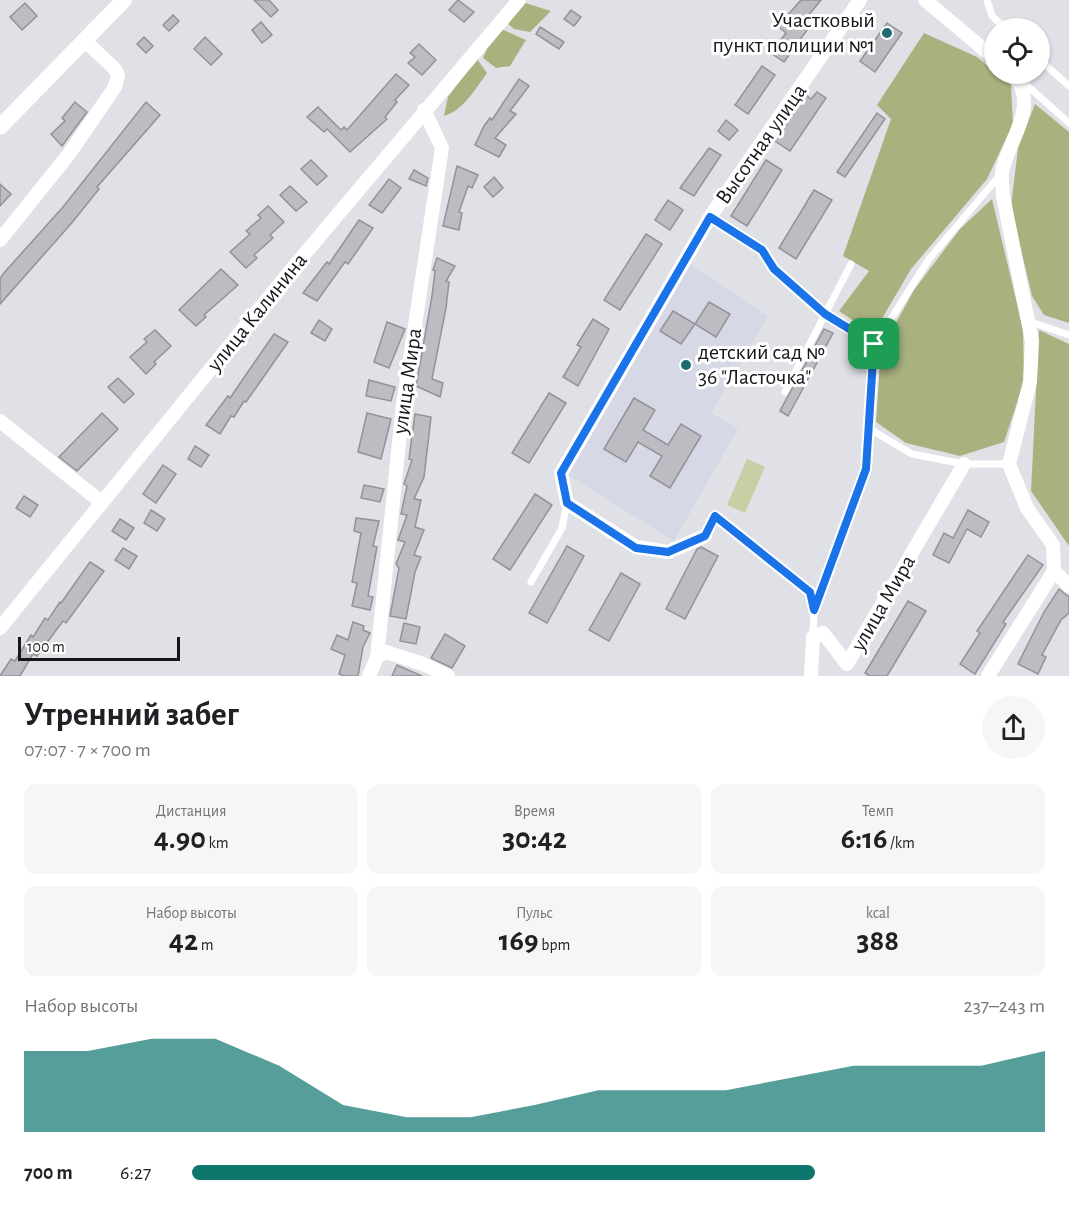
<!DOCTYPE html>
<html lang="ru">
<head>
<meta charset="utf-8">
<style>
  body { margin:0; font-family:"Alegreya Sans",sans-serif; background:#f6f6f6; color:#202124; height:100vh; display:flex; flex-direction:column; font-size:22px; white-space:nowrap }
  * { box-sizing:border-box; margin:0 }
  p { font-size:20px; color:#757577 }
  .icon { flex:none; width:33px; height:33px; fill:none; stroke:currentColor; stroke-width:2; stroke-linecap:round; stroke-linejoin:round }
  .map { position:relative; height:676px; overflow:hidden }
  .side { display:flex; flex-direction:column; background:#fff; flex:1 }
  .side>* { flex:none }
  .buttons { position:absolute; left:984px; top:18px; display:grid; gap:12px }
  .buttons a { display:grid; place-items:center; width:66px; height:66px; border-radius:50%; background:#fff; box-shadow:0 2px 4px #0004; font-size:30px }
  .scale { position:absolute; left:18px; bottom:15px; width:162px; box-sizing:border-box; padding-left:6px; border:3px solid #171719; border-top:0; font-size:16px; line-height:21px; white-space:nowrap; color:#171719; -webkit-text-stroke:4px #fff; paint-order:stroke }
  .pin { position:absolute; display:grid; place-items:center; width:51px; height:51px; color:#fff; margin:-26px; border-radius:12px; box-shadow:0 3px 9px #0006 }
  .round { display:grid; place-items:center; flex:none; width:63px; height:63px; border-radius:32px; background:#f6f6f6 }
  .head { display:flex; align-items:center; justify-content:space-between; height:102px; padding:0 24px }
  h1 { font-size:33px; font-weight:600; line-height:45px }
  .metrics { display:grid; grid-template-columns:repeat(3,1fr); gap:9px; height:102px; padding:6px 24px }
  .metrics div { display:grid; align-content:center; border-radius:12px; background:#f6f6f6; text-align:center }
  .metrics b { font-size:30px; font-weight:600 }
  .metrics small { font-size:16px; font-weight:400 }
  .metrics p { font-size:16px }
  .chart { height:168px; padding:12px 24px }
  .chart p { display:flex; justify-content:space-between }
  .chart svg { width:100%; height:108px; margin-top:6px; fill:#0f766e; opacity:.7 }
  ul { padding:0 24px; list-style:none; font-size:20px }
  li { display:grid; grid-template-columns:96px 72px 1fr; align-items:center; height:45px }
  li i { height:15px; border-radius:8px; background:#0f766e }
  .map>svg:first-child { display:block }
  .built { fill:#d7d8e6 }
  .green { fill:#c8cfa4 }
  .forest { fill:#a9b27f }
  .building { fill:#bcbcc2; stroke:#929399; stroke-width:1.5 }
  .lines { fill:none; stroke-linecap:round; stroke-linejoin:round }
  .service { stroke:#fff; stroke-width:7 }
  .minor { stroke:#fff; stroke-width:14 }
  .tertiary { stroke:#fff; stroke-width:16 }
  .route-casing { stroke:#fff; stroke-width:12 }
  .route { stroke:#1a73e8; stroke-width:8 }
  .poi-dot { fill:#206b72; stroke:#fff; stroke-width:2 }
  .labels { text-anchor:middle; dominant-baseline:central; stroke-width:6; stroke-linejoin:round; paint-order:stroke }
  .poi-label { font-size:22px; fill:#171719; stroke:#fff; text-anchor:end }
  .street-label { font-size:22px; fill:#171719; stroke:#fff }
</style>
</head>
<body>
<div class="map">
<svg width="1069" height="676" viewBox="0 0 1069 676">
  <rect width="100%" height="100%" fill="#e0e1e7"/>
  <!-- built -->
  <polygon class="built" points="690,264 768,316 711,413 738,429 674,541 568,475"/>
  <!-- green -->
  <polygon class="green" points="747,459 765,467 745,513 727,505"/>
  <!-- forest -->
  <g class="forest">
    <polygon points="522,2 551,11 530,32 514,29 507,23"/>
    <polygon points="501,29 526,40 510,66 496,68 483,58 490,41"/>
    <polygon points="924,33 977,57 1011,85 1013,124 987,179 911,269 873,334 839,311 869,271 843,256 891,119 877,105"/>
    <path d="M477 59 487 73C476 88 463 111 444 116L448 97Z"/>
    <polygon points="1035,104 1069,132 1069,323 1044,315 1032,296 1011,207 1018,148"/>
    <polygon points="992,199 1023,329 1024,382 1004,442 960,456 906,443 876,422 881,350 914,290 960,229"/>
    <polygon points="1039,330 1069,344 1069,546 1031,491"/>
  </g>
  <!-- building -->
  <g class="building">
    <polygon points="254,0 269,0 278,10 271,17"/>
    <polygon points="458,0 474,12 464,22 449,10"/>
    <polygon points="801,0 821,0 803,22 810,26 784,62 771,53 786,33 778,26"/>
    <polygon points="25,3 37,16 22,30 10,17"/>
    <polygon points="571,10 581,17 574,26 564,19"/>
    <polygon points="173,15 179,21 169,31 163,25"/>
    <polygon points="261,22 272,35 262,43 252,30"/>
    <polygon points="887,23 902,33 875,72 860,61"/>
    <polygon points="540,27 564,42 559,49 536,34"/>
    <polygon points="144,37 153,46 146,53 137,44"/>
    <polygon points="205,37 222,54 211,65 194,49"/>
    <polygon points="419,44 436,60 422,75 408,63 415,57 410,53"/>
    <polygon points="762,66 775,75 748,114 735,105"/>
    <polygon points="396,74 409,85 395,100 397,102 385,117 387,119 350,152 327,129 324,132 307,117 318,107 341,130 344,127 347,130"/>
    <polygon points="519,79 529,86 510,111 516,114 495,138 506,145 499,157 475,145 484,126 490,118 492,120"/>
    <polygon points="817,92 826,98 790,151 775,141 806,95 811,99"/>
    <polygon points="75,102 87,112 62,146 51,134 65,121 62,118"/>
    <polygon points="146,102 160,115 97,187 99,189 70,225 0,304 0,279 3,274 63,207"/>
    <polygon points="877,113 885,119 845,177 837,172"/>
    <polygon points="726,120 738,130 729,140 718,131"/>
    <polygon points="709,148 721,155 694,196 680,188"/>
    <polygon points="311,160 327,176 317,185 301,169"/>
    <polygon points="766,160 782,170 747,226 731,216"/>
    <polygon points="457,166 478,175 472,188 468,186 459,212 462,213 459,230 443,226"/>
    <polygon points="414,170 428,178 426,186 409,179"/>
    <polygon points="494,177 503,188 493,197 484,187"/>
    <polygon points="389,179 401,188 382,213 369,205"/>
    <polygon points="0,184 11,194 0,206"/>
    <polygon points="290,186 307,202 296,211 280,195"/>
    <polygon points="814,190 832,200 796,259 779,248"/>
    <polygon points="668,200 683,210 670,230 655,220"/>
    <polygon points="268,206 284,222 270,235 273,238 254,255 257,258 246,268 230,252 250,234 246,231 261,218 258,215"/>
    <polygon points="359,220 373,228 348,264 345,262 317,301 303,293 327,262 329,264"/>
    <polygon points="646,234 662,244 620,310 604,300"/>
    <polygon points="437,258 455,266 446,281 449,282 446,308 432,379 443,383 440,397 416,386 432,296 435,271 433,270"/>
    <polygon points="221,269 238,285 204,315 206,317 196,326 179,310"/>
    <polygon points="709,302 730,314 716,337 695,324"/>
    <polygon points="673,311 695,324 681,344 660,331"/>
    <polygon points="593,319 609,329 578,386 563,377 581,347 577,345"/>
    <polygon points="319,320 332,329 325,341 311,333"/>
    <polygon points="387,322 405,329 389,368 374,362"/>
    <polygon points="824,329 833,333 788,416 780,411"/>
    <polygon points="155,330 171,346 154,362 156,364 146,374 130,357 147,342 144,339"/>
    <polygon points="274,334 288,342 246,402 244,401 234,417 231,416 220,434 206,425 228,396 230,398"/>
    <polygon points="118,378 134,394 124,403 108,387"/>
    <polygon points="369,380 395,387 391,401 366,396"/>
    <polygon points="549,393 566,403 529,463 512,453"/>
    <polygon points="634,398 655,410 643,430 668,445 681,424 701,436 670,488 650,476 662,456 638,442 626,462 604,449"/>
    <polygon points="102,413 118,429 77,471 59,457"/>
    <polygon points="367,413 391,419 381,459 358,452"/>
    <polygon points="415,414 431,417 424,477 414,499 421,500 415,527 424,530 414,555 421,557 415,572 406,619 390,616 399,568 396,564 405,542 398,540 407,515 401,514 407,486 404,484 412,460 409,459"/>
    <polygon points="195,446 209,455 201,467 188,459"/>
    <polygon points="163,465 176,474 156,503 143,494"/>
    <polygon points="364,485 384,489 380,502 361,498"/>
    <polygon points="535,494 552,505 510,570 493,559"/>
    <polygon points="24,496 38,505 30,517 16,508"/>
    <polygon points="151,510 165,519 157,531 144,523"/>
    <polygon points="968,510 989,522 981,537 967,529 949,563 933,555 944,533 953,538"/>
    <polygon points="356,518 379,521 373,546 377,547 368,596 373,597 370,610 352,606 357,583 352,582 361,533 354,531"/>
    <polygon points="120,519 134,528 126,540 112,531"/>
    <polygon points="567,546 584,556 547,623 529,613"/>
    <polygon points="701,547 718,556 685,619 666,609 697,549"/>
    <polygon points="123,548 137,556 129,569 115,560"/>
    <polygon points="1028,555 1043,565 1003,622 1006,624 975,674 960,664 980,633 977,631"/>
    <polygon points="90,562 104,571 66,623 63,621 37,656 33,654 20,676 0,676 11,659 15,661 31,635 33,637 45,618 48,620 60,602 61,603"/>
    <polygon points="621,573 640,584 609,641 589,630"/>
    <polygon points="1059,589 1069,597 1069,613 1061,620 1042,655 1046,657 1038,674 1018,664 1044,612"/>
    <polygon points="908,601 926,611 887,676 870,676 865,673"/>
    <polygon points="353,622 364,626 363,630 370,633 363,647 358,676 344,676 339,674 345,655 331,649 337,635 348,640"/>
    <polygon points="404,623 420,627 416,644 400,641"/>
    <polygon points="445,634 465,646 452,668 431,658"/>
    <polygon points="397,665 399,666 422,676 392,676"/>
  </g>
  <g class="lines">
    <!-- service -->
    <g class="service">
      <polyline points="987,0 992,16 1005,28"/>
      <polyline points="1040,60 1069,86"/>
      <polyline points="1022,81 1069,123"/>
      <polyline points="710,217 762,250 774,269 825,314 875,344"/>
      <polyline points="1028,321 1069,335"/>
      <polyline points="785,392 851,264"/>
      <polyline points="868,428 912,454 964,464 1009,464"/>
      <polyline points="705,536 715,516 810,592 814,609"/>
      <polyline points="531,582 562,528 567,503"/>
      <polyline points="813,637 814,610 866,469 875,344 929,259 1000,175"/>
    </g>
    <!-- minor -->
    <g class="minor">
      <polyline points="925,0 994,58"/>
      <path d="M1013 74C1041 105 1008 140 1002 172 1001 180 1003 189 1003 196L1032 341 1030 382 1009 464 1027 508 1053 545 1054 571 1069 586"/>
      <polyline points="0,240 69,154 115,87 118,75 114,68 84,40"/>
      <polyline points="0,421 101,502"/>
      <polyline points="705,536 668,552 636,547 567,503 561,473 710,217 860,0"/>
      <polyline points="0,628 291,270 519,0"/>
      <polyline points="377,657 386,652 423,664 448,676"/>
      <polyline points="369,676 377,657 403,404 442,148 424,110"/>
      <polyline points="811,676 813,637 823,633 847,664 964,464"/>
      <polyline points="988,676 1054,571"/>
    </g>
    <!-- tertiary -->
    <polyline class="tertiary" points="0,127 124,0"/>
  </g>
  <g class="lines">
    <!-- route casing -->
    <g class="route-casing">
      <polygon id="route" points="710,217 762,250 774,269 825,314 874,344 866,469 814,610 810,592 715,516 705,536 668,552 636,548 567,503 561,473"/>
    </g>
    <!-- route -->
    <use href="#route" class="route"/>
  </g>
  <!-- markers -->
  <g class="poi-dot">
    <circle cx="887" cy="33" r="6"/>
    <circle cx="686" cy="365" r="6"/>
  </g>
  <g class="labels">
    <!-- poi labels -->
    <g class="poi-label">
      <text x="875" y="20">Участковый<tspan x="875" dy="25">пункт полиции №1</tspan></text>
      <text x="698" y="352" text-anchor="start">детский сад №<tspan x="698" dy="25">36 "Ласточка"</tspan></text>
    </g>
    <!-- street labels -->
    <g class="street-label">
      <text transform="translate(761 144) rotate(-55)">Высотная улица</text>
      <text transform="translate(257 312) rotate(-51)">улица Калинина</text>
      <text transform="translate(407 381) rotate(-82)">улица Мира</text>
      <text transform="translate(883 603) rotate(-60)">улица Мира</text>
    </g>
  </g>
</svg>
<div class="buttons">
<a><svg class="icon" aria-label="locate" viewBox="0 0 24 24"><circle cx="12" cy="12" r="6"/><path d="M12 2v4M12 18v4M2 12h4M18 12h4"/></svg></a>
</div>
<div class="scale">100 m</div>
<div class="pin" style="left:874px;top:344px;background:#1e9e55"><svg class="icon" aria-label="arrive" viewBox="0 0 24 24"><path d="M6 21V4h12l-3 4 3 4H6"/></svg></div>
</div>
<section class="side">
<div class="head"><div><h1>Утренний забег</h1><p>07:07 · 7 × 700 m</p></div><a class="round"><svg class="icon" aria-label="share" viewBox="0 0 24 24"><path d="M12 15V3M7 8l5-5 5 5M5 13v7h14v-7"/></svg></a></div>
<div class="metrics">
<div><p>Дистанция</p><b>4.90<small> km</small></b></div>
<div><p>Время</p><b>30:42</b></div>
<div><p>Темп</p><b>6:16<small> /km</small></b></div>
</div>
<div class="metrics">
<div><p>Набор высоты</p><b>42<small> m</small></b></div>
<div><p>Пульс</p><b>169<small> bpm</small></b></div>
<div><p>kcal</p><b>388</b></div>
</div>
<div class="chart"><p><span>Набор высоты</span>237–243 m</p>
<svg viewBox="0 0 160 44" preserveAspectRatio="none"><path d="M0 44V11L10 11L20 6L30 6L40 17L50 33L60 38L70 38L80 33L90 27L100 27L110 27L120 22L130 17L140 17L150 17L160 11V44z"/></svg>
</div>
<ul>
<li><b>700 m</b>6:27<i style="width:73%"></i></li>
</ul>
</section>
</body>
</html>
